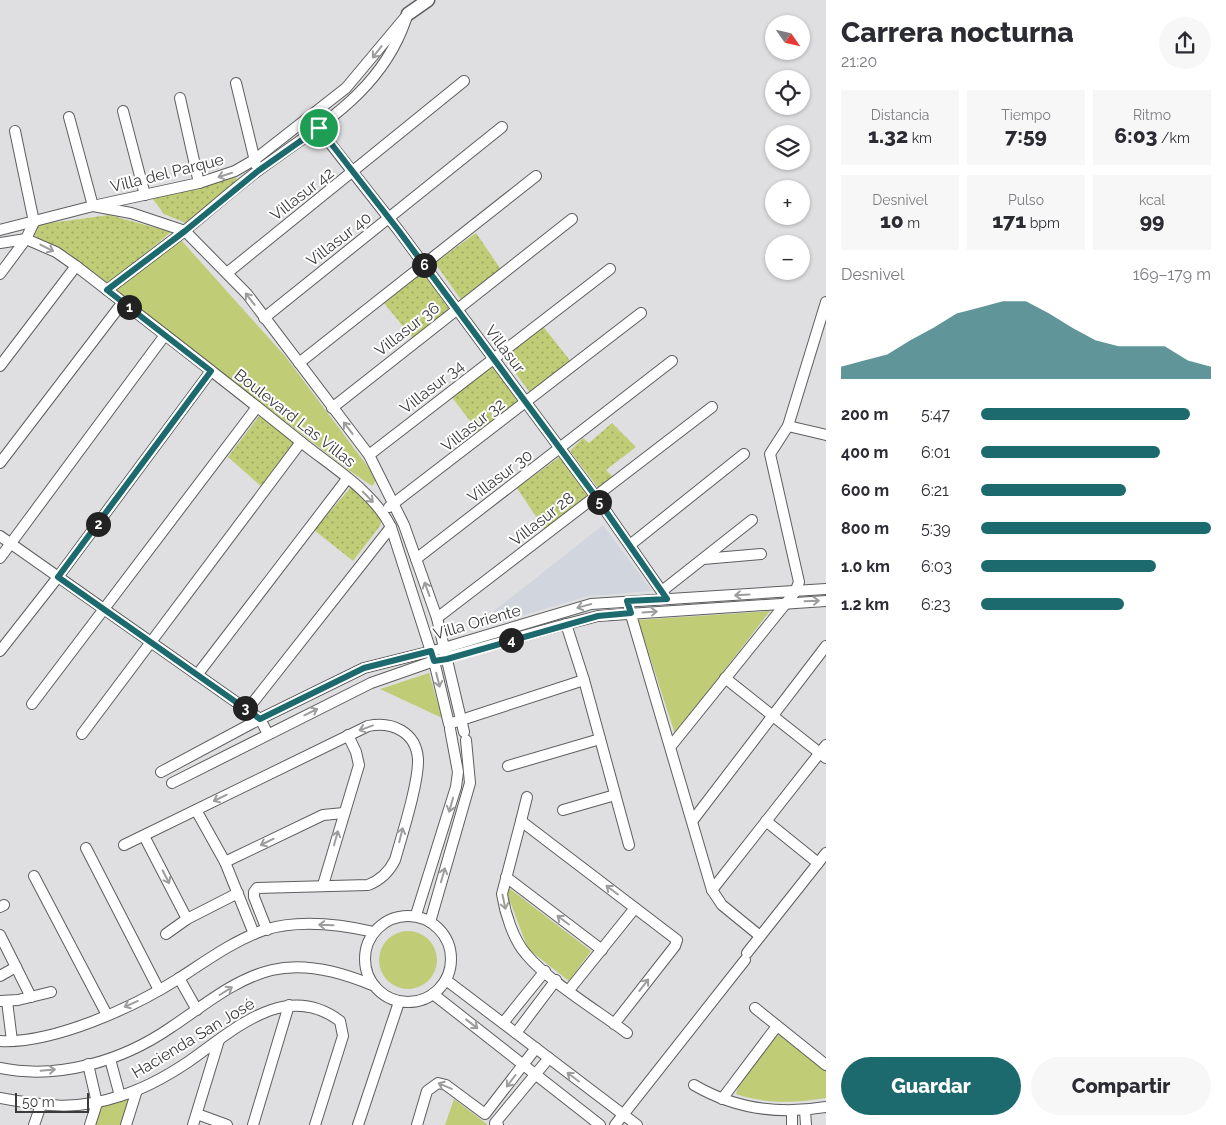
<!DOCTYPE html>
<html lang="es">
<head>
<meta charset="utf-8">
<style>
  body { margin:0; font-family:Raleway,sans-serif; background:#f7f7f7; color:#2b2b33; height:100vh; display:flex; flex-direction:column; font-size:19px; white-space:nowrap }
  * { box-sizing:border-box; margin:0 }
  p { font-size:16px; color:#7c7c81 }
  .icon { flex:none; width:28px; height:28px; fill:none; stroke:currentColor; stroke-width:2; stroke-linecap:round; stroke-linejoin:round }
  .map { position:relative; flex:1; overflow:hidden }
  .sheet { display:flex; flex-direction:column; background:#fff; width:400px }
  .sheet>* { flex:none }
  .needle { width:32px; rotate:124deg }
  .buttons { position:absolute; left:765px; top:15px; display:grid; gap:10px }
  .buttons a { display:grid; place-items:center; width:45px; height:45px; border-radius:50%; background:#fff; box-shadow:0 1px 4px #0004; font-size:25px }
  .scale { position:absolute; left:15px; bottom:12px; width:74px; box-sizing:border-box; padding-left:5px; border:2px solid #3b3b3c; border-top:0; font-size:14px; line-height:18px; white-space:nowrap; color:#3b3b3c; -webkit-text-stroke:4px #fff; paint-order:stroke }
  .pin { position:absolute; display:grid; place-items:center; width:42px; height:42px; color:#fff; margin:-21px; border:2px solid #fff; border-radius:50%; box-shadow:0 1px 5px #0007 }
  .km { position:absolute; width:25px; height:25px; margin:-12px; border-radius:50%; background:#222; color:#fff; font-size:14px; line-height:25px; text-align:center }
  .round { display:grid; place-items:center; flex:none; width:52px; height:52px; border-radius:26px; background:#f7f7f7 }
  .summary { display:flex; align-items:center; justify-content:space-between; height:85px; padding:0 15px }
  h1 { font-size:28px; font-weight:800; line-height:38px }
  .metrics { display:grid; grid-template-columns:repeat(3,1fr); gap:8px; height:85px; padding:5px 15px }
  .metrics div { display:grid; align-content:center; border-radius:0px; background:#f7f7f7; text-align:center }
  .metrics b { font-size:21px; font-weight:800 }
  .metrics small { font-size:14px; font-weight:400 }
  .metrics p { font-size:14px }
  .chart { height:140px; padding:10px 15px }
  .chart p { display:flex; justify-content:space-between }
  .chart svg { width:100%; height:90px; margin-top:5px; fill:#1d6a6e; opacity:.7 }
  .primary-button { display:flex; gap:10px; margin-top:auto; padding:10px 15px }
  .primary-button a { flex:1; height:58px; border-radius:30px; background:#1d6a6e; color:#fff; font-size:20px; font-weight:800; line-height:58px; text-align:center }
  .primary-button a+a { background:#f7f7f7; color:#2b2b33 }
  ul { padding:0 15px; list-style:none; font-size:16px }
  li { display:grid; grid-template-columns:80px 60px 1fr; align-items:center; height:38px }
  li i { height:12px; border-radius:6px; background:#1d6a6e }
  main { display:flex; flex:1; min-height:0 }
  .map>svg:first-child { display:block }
  .built { fill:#d1d5dd }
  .grass { fill:url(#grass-dots) }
  .park { fill:#c0cd76 }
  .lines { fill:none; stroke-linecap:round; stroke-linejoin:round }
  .minor-casing { stroke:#5d5e5f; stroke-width:12 }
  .tertiary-casing { stroke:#5d5e5f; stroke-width:15 }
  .minor { stroke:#fff; stroke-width:10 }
  .tertiary { stroke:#fff; stroke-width:12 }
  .oneway { stroke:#9d9d9e }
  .route-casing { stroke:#fff; stroke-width:10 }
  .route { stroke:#1d6a6e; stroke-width:6 }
  .labels { text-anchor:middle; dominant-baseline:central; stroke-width:4; stroke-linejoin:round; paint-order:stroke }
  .street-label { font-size:16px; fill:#3b3b3c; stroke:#fff }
</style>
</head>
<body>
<main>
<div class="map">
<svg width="826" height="1125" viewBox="0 0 826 1125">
  <defs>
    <pattern id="grass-dots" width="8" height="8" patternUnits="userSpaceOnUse" patternTransform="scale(1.25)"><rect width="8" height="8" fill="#c0cd76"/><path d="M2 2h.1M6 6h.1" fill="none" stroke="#9da862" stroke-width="1.8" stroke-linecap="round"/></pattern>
  </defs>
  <rect width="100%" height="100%" fill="#dfdfe1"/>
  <!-- built -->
  <polygon class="built" points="603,525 652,591 588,596 484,627 480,622"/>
  <!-- grass -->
  <g class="grass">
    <polygon points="236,177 238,184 188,224 164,214 152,198"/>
    <polygon points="109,215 171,232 108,285 31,233 36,225"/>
    <polygon points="476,233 502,271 462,301 435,263"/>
    <polygon points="423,272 451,311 414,340 384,303"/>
    <polygon points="542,325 572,363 531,394 503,356"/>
    <polygon points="494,363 521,403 480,434 451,396"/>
    <polygon points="259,416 297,444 262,487 228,457"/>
    <polygon points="612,423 636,447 606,470 613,477 599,489 570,451 583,438 589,443"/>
    <polygon points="561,456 589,496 545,530 517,488"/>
    <polygon points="351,487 382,519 380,526 353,561 314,530"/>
  </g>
  <!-- park -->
  <g class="park">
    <polygon points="181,240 285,356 377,479 372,486 350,471 114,291"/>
    <polygon points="770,611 675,734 638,620"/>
    <polygon points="429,673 442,718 380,689"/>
    <polygon points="509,888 591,951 569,981 528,949 507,893"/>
    <circle cx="408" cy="960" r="29"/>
    <path d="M778 1032 826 1070V1098C796 1103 765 1104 736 1094L739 1084Z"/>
    <polygon points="137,1090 126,1125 90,1125 97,1103"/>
    <polygon points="454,1099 488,1125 445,1125"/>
  </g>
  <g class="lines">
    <!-- minor casing -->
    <g class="minor-casing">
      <g id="minor">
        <polyline points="236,83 256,165"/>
        <polyline points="180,98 199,183"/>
        <polyline points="123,111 145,195"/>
        <polyline points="69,117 93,206 131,213 185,231 247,294 369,455 404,525 437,618 464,732"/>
        <polyline points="319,129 399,231 596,497 667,599"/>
        <polyline points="0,230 93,206 199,183 235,171 254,160 346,88 408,14"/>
        <path d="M0 243 26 239 56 252 76 266C151 324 227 382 301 442 332 467 373 491 391 527L434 661 449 724 584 680"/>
        <polyline points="227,273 464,81"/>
        <polyline points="0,274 26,239 34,222 15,131"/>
        <path d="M107 290C132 271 157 252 182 233 208 212 232 190 259 170 318 126 381 93 406 19"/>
        <polyline points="264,318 502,127"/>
        <polyline points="299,363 536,176"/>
        <polyline points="0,366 76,266"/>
        <polyline points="332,408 572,219"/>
        <polyline points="788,426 826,435"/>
        <polyline points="369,455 610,269"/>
        <polyline points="0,463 123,302"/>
        <polyline points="389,507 641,313"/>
        <polyline points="0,536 260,719 268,734"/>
        <polyline points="630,545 744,454"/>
        <polyline points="0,558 165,335"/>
        <polyline points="416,559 672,361"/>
        <polyline points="703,559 761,554"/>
        <polyline points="662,591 752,520"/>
        <polyline points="629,608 712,890 722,905 760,936"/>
        <polyline points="437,618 712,407"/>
        <polyline points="566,624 584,680 629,845"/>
        <polyline points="0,651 58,577 211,371"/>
        <polyline points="197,675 347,479"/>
        <polyline points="725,678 826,758"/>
        <polyline points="32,704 257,407"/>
        <polyline points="247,710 391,527"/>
        <polyline points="82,734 301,442"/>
        <polyline points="671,746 795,592 799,582 770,454 788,426 826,302"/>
        <polyline points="508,766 600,739"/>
        <polyline points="161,772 260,719 364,668 444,648 591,604 826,589"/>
        <polyline points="172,783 371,683 434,661 559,626 598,616 826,601"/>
        <polyline points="196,810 225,862 254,934"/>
        <polyline points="563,810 615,795"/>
        <polyline points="693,820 826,646"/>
        <polyline points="521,821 527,797"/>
        <polyline points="766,821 818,863"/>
        <polyline points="144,836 187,919"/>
        <path d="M124 845 368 726C392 721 416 732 418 759 419 782 402 835 395 860 389 872 381 880 368 885L257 888 254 892V897L267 930"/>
        <polyline points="86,848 159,990"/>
        <polyline points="225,862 323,815 344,813"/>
        <polyline points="34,876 107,1015"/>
        <polyline points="506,877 602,950"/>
        <polyline points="323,885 359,765 356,752 348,735"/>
        <polyline points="712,890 826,745"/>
        <polyline points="0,907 4,905"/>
        <polyline points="416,915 456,787 458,772 450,729"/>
        <circle cx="408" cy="959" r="43"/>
        <polyline points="430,922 470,783 466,740"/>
        <polyline points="166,934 187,919 238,893"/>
        <polyline points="0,935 31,997"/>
        <polyline points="747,953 826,853"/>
        <polyline points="0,976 16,967"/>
        <polyline points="179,978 197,1010"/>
        <polyline points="446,980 637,1125"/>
        <polyline points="569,990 635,908"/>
        <polyline points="433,994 600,1125"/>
        <polyline points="0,1001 18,1000 51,992"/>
        <polyline points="7,1001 12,1041"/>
        <polyline points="755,1008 826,1065"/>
        <polyline points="503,1023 545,971"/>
        <path d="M614 1024 675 946 677 940 521 821 502 894C505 913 513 939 526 954 548 981 598 1011 627 1033"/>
        <polyline points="516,1033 556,980"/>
        <path d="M0 1041C53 1044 134 1007 178 979 206 961 233 941 264 930 299 919 339 924 374 932"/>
        <polyline points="110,1059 120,1096"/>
        <polyline points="88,1064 97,1103 90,1125"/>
        <path d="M0 1068C58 1080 122 1061 170 1028 202 1007 234 979 272 970 306 962 341 972 372 985"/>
        <path d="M694 1085C735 1109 779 1115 826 1107"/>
        <path d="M0 1098C45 1106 76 1111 120 1096 144 1089 167 1076 188 1062 234 1030 285 980 340 1021L343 1036 315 1125"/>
        <polyline points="722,1099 777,1026"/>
        <polyline points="805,1110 806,1125"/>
        <polyline points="792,1111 792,1125"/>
        <polyline points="197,1114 227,1125"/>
        <polyline points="34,1125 41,1105"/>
        <polyline points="126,1125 137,1090"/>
        <polyline points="193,1125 219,1040"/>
        <polyline points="253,1125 289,1005"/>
        <polyline points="358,1125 399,1002"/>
        <polyline points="417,1125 427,1091 438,1083 446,1085 485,1114 536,1048"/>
        <polyline points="498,1125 495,1123 549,1058"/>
        <polyline points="615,1125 745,960"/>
      </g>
    </g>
    <!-- tertiary casing -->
    <g class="tertiary-casing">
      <polyline id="tertiary" points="408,14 428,0"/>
    </g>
    <!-- minor -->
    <use href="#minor" class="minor"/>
    <!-- tertiary -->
    <use href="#tertiary" class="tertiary"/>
  </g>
  <!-- one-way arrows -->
  <defs><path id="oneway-shaft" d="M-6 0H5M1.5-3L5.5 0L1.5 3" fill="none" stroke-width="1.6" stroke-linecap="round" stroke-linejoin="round" transform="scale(1.25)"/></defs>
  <g class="oneway">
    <use href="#oneway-shaft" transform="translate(377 52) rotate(128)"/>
    <use href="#oneway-shaft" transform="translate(225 175) rotate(162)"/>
    <use href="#oneway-shaft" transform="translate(47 248) rotate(27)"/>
    <use href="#oneway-shaft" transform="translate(250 299) rotate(-128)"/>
    <use href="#oneway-shaft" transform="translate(348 428) rotate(-128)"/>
    <use href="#oneway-shaft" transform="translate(368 497) rotate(46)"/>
    <use href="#oneway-shaft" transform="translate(427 589) rotate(-110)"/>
    <use href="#oneway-shaft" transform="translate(742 595) rotate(177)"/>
    <use href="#oneway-shaft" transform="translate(812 601) rotate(-2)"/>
    <use href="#oneway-shaft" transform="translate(584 606) rotate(165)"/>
    <use href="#oneway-shaft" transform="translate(650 612) rotate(-4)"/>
    <use href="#oneway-shaft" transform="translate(438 680) rotate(76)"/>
    <use href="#oneway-shaft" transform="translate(311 712) rotate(-26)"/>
    <use href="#oneway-shaft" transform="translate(366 728) rotate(160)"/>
    <use href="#oneway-shaft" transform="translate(220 798) rotate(154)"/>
    <use href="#oneway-shaft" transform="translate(451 805) rotate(106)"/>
    <use href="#oneway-shaft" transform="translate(401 835) rotate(-76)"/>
    <use href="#oneway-shaft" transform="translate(336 838) rotate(-74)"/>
    <use href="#oneway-shaft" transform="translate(267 842) rotate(154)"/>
    <use href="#oneway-shaft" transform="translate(443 875) rotate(-74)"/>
    <use href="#oneway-shaft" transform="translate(166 877) rotate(63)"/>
    <use href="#oneway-shaft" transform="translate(612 890) rotate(-143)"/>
    <use href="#oneway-shaft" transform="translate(504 902) rotate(78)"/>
    <use href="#oneway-shaft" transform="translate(563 920) rotate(-143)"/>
    <use href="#oneway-shaft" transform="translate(326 925) rotate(-178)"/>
    <use href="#oneway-shaft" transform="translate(644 985) rotate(-52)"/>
    <use href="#oneway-shaft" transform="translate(226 991) rotate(-32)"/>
    <use href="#oneway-shaft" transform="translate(131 1004) rotate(156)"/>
    <use href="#oneway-shaft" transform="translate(472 1024) rotate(38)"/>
    <use href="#oneway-shaft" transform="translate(48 1070) rotate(-5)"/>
    <use href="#oneway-shaft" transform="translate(573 1077) rotate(-143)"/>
    <use href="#oneway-shaft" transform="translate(511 1081) rotate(127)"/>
    <use href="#oneway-shaft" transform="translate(445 1086) rotate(-157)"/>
  </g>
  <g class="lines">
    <!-- route casing -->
    <g class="route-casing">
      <polygon id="route" points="319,128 399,231 596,497 667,599 627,601 631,613 598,616 447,659 434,661 431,651 364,668 260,719 58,577 211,371 107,290 185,231 258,171"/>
    </g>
    <!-- route -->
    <use href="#route" class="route"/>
  </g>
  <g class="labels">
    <!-- street labels -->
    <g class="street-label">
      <text transform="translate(167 173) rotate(-14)">Villa del Parque</text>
      <text transform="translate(302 194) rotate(-38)">Villasur 42</text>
      <text transform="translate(339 239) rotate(-38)">Villasur 40</text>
      <text transform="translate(407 329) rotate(-38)">Villasur 36</text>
      <text transform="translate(505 349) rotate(53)">Villasur</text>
      <text transform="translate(432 387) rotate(-38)">Villasur 34</text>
      <text transform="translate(295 418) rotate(38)">Boulevard Las Villas</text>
      <text transform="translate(473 425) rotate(-38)">Villasur 32</text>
      <text transform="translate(500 476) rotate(-37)">Villasur 30</text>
      <text transform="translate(542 519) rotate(-38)">Villasur 28</text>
      <text transform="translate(477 622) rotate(-16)">Villa Oriente</text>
      <text transform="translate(193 1038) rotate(-31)">Hacienda San José</text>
    </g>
  </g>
</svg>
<div class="buttons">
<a><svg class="needle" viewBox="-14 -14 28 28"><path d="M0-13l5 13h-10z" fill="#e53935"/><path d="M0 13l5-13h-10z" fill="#7c7c81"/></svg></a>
<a><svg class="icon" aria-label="locate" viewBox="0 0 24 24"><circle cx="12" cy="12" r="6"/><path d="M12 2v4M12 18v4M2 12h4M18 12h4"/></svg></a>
<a><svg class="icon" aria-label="layers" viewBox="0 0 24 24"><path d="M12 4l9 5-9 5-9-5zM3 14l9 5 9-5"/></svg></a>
<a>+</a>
<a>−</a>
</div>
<div class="scale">50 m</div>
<div class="pin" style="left:319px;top:128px;background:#1e9e55"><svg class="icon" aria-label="arrive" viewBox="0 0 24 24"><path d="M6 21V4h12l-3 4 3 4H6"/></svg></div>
<b class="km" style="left:129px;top:307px">1</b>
<b class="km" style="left:98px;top:524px">2</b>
<b class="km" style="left:245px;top:708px">3</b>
<b class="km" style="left:511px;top:640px">4</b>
<b class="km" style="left:599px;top:502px">5</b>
<b class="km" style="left:424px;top:265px">6</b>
</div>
<section class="sheet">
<div class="summary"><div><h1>Carrera nocturna</h1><p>21:20</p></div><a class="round"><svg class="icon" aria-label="share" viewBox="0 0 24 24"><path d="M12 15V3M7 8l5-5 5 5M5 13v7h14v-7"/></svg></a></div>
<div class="metrics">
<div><p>Distancia</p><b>1.32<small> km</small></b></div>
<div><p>Tiempo</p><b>7:59</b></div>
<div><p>Ritmo</p><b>6:03<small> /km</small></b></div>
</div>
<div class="metrics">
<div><p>Desnivel</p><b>10<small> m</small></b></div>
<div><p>Pulso</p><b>171<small> bpm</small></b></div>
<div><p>kcal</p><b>99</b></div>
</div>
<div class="chart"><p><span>Desnivel</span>169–179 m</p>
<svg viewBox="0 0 160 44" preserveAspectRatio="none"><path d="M0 44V38L10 35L20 32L30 25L40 19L50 12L60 9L70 6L80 6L90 12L100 19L110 25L120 28L130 28L140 28L150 35L160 38V44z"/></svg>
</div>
<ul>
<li><b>200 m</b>5:47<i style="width:91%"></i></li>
<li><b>400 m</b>6:01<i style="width:78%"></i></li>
<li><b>600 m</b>6:21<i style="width:63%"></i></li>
<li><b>800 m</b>5:39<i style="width:100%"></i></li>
<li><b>1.0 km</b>6:03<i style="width:76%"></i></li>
<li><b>1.2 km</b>6:23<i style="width:62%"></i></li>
</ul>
<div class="primary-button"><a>Guardar</a><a>Compartir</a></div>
</section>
</main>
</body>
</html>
